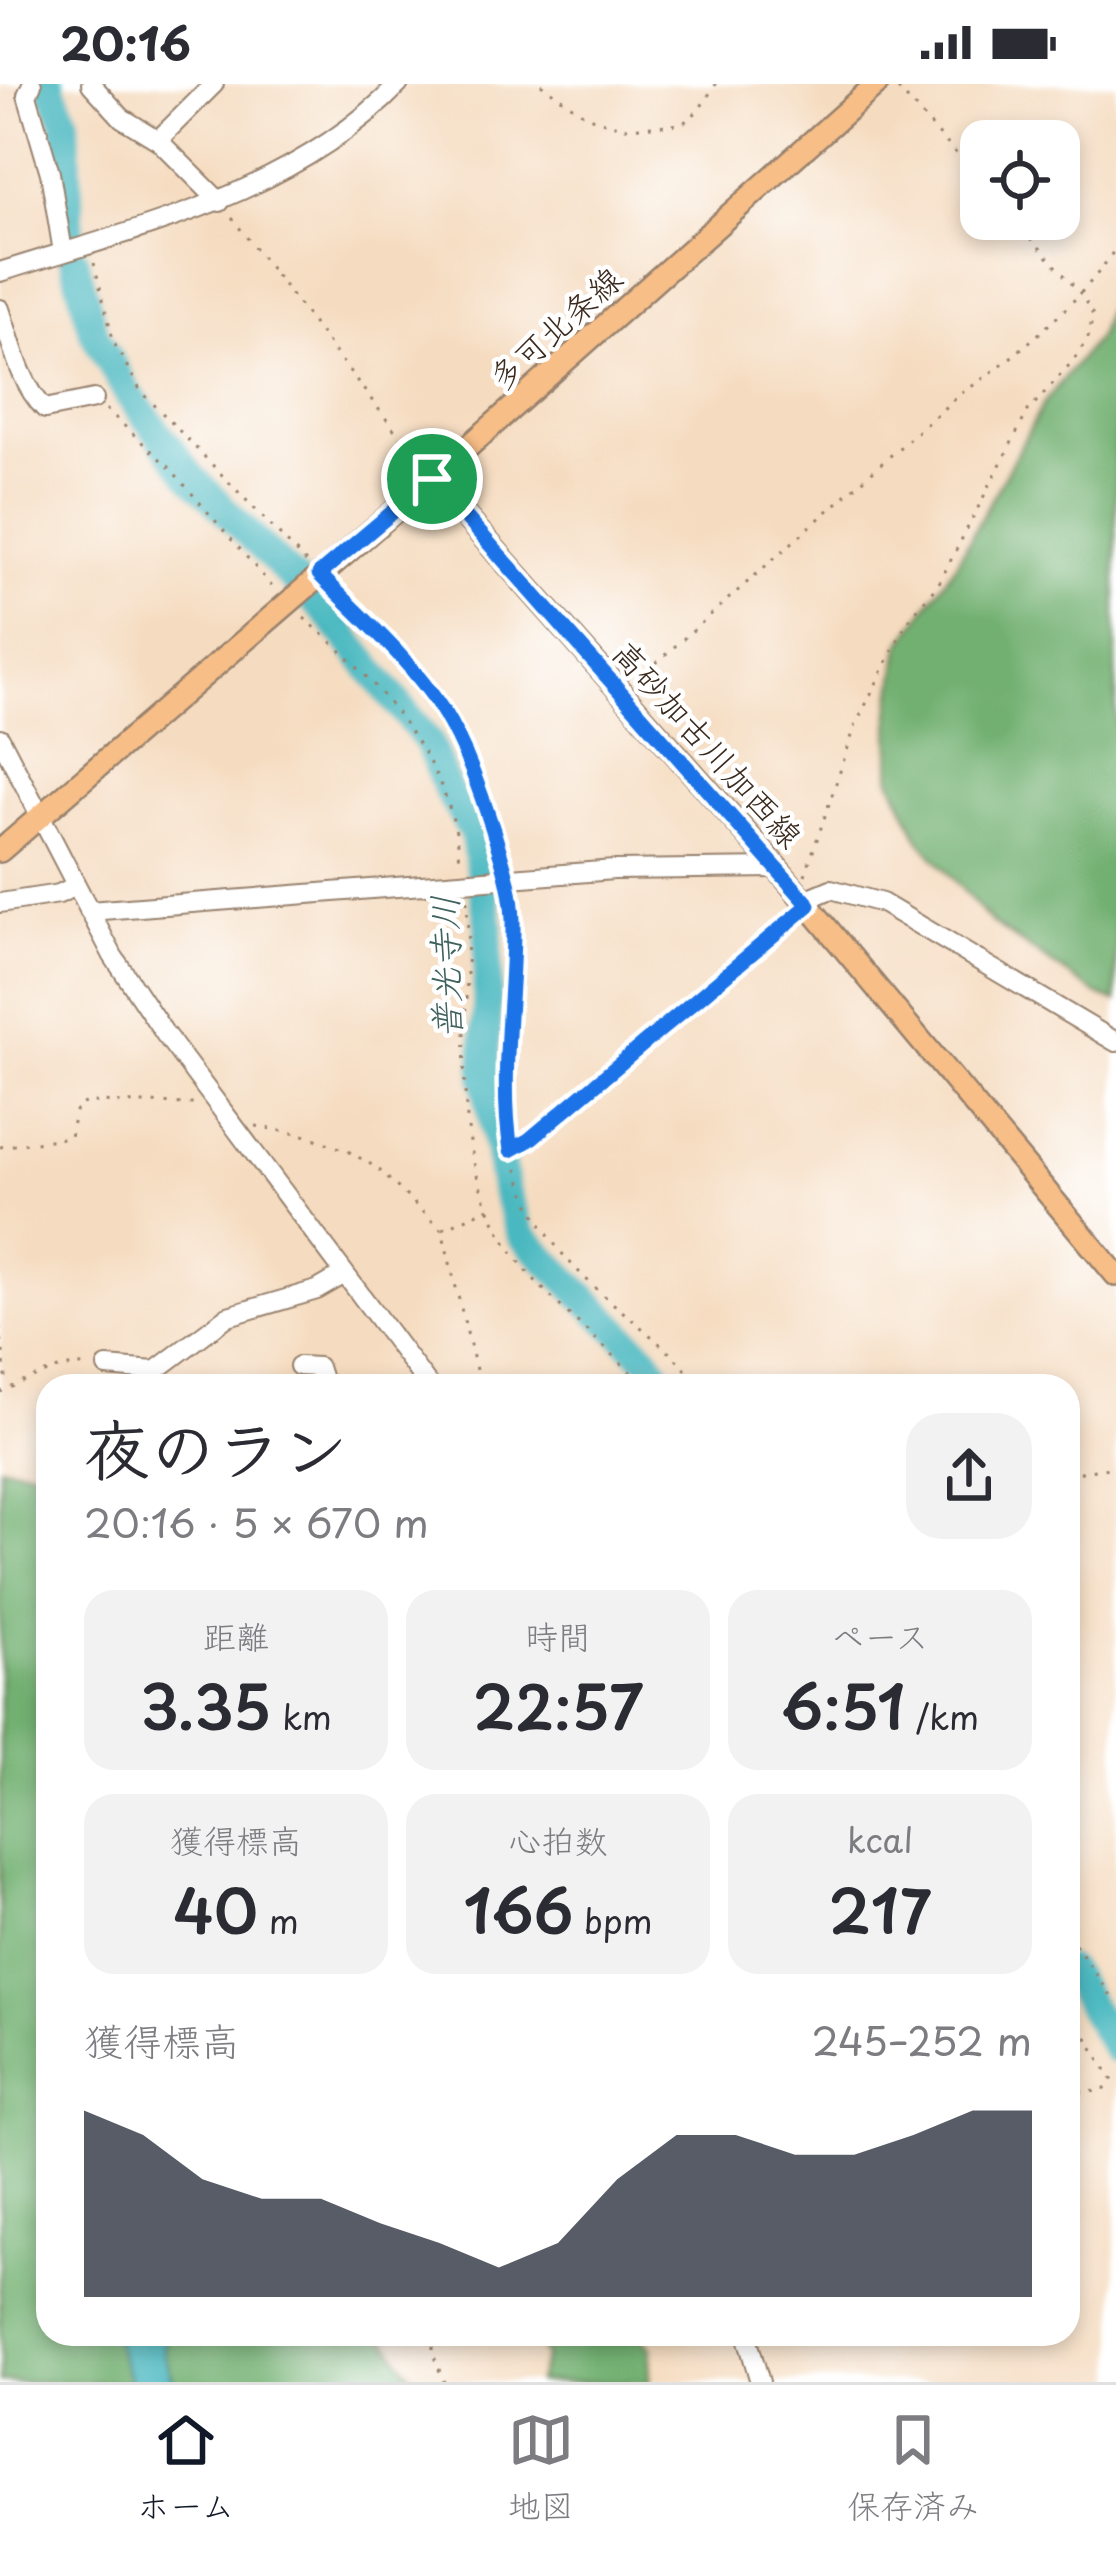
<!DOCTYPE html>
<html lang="ja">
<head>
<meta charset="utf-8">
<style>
  body { margin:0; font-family:"Playpen Sans","Klee One",sans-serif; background:#f2f2f3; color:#2b2b33; height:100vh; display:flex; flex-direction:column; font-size:45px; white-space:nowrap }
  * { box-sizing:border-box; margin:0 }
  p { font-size:39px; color:#7c7c81 }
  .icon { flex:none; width:66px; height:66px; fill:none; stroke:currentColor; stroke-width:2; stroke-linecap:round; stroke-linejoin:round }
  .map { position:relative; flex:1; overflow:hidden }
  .panel { position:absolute; left:36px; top:1290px; width:1044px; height:972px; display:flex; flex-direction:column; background:#fff; border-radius:36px; box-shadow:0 6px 18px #0003 }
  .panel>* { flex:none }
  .tools { position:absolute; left:960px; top:36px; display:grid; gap:24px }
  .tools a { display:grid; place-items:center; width:120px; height:120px; border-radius:24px; background:#fff; box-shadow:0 6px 18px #0003; font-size:60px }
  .pin { position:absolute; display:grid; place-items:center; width:102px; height:102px; color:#fff; margin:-51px; border:6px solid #fff; border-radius:50%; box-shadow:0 3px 12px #0007 }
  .round { display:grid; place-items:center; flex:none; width:126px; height:126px; border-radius:36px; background:#f2f2f3 }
  .overview { display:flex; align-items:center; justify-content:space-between; height:204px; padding:0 48px }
  h1 { font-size:66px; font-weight:600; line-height:90px }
  .figures { display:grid; grid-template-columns:repeat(3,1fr); gap:18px; height:204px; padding:12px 48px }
  .figures div { display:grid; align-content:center; border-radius:30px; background:#f2f2f3; text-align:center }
  .figures b { font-size:60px; font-weight:600 }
  .figures small { font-size:33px; font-weight:400 }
  .figures p { font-size:33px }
  .chart { height:336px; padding:24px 48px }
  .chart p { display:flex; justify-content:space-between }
  .chart svg { width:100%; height:216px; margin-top:12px; fill:#111827; opacity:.7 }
  .status { display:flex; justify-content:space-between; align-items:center; height:84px; padding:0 60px; background:#fff; direction:ltr }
  .status svg { height:33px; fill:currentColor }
  .tabs { display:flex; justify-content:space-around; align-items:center; height:168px; border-top:3px solid #e1e1e2; background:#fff; font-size:33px; color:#7c7c81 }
  .tabs a { display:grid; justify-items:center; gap:6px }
  .tabs .selected { color:#111827 }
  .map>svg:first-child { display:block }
  .forest { fill:#72b071; stroke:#566d48; stroke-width:3 }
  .water { fill:#49b8c0; stroke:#42716f; stroke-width:3 }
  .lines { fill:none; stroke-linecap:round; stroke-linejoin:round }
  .river { stroke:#49b8c0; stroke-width:30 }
  .minor-casing { stroke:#98826e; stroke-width:22 }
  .major-casing { stroke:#98826e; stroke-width:26 }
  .path { stroke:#98826e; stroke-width:3; stroke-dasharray:3 9; stroke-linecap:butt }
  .minor { stroke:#fff; stroke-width:18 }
  .major { stroke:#f7be87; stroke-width:21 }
  .route-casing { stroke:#fff; stroke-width:24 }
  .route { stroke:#1a73e8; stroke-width:15 }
  .labels { text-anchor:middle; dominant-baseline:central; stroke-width:9; stroke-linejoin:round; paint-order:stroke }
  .street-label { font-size:33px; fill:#3b2a1e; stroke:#fff }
  .water-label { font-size:36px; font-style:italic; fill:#41635f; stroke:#fff }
</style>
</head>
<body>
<div class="status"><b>20:16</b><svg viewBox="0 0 49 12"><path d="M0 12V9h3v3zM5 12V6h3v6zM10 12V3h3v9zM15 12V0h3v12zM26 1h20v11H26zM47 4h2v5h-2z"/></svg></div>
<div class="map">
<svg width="1116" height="2298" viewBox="0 0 1116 2298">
  <rect width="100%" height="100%" fill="#fff"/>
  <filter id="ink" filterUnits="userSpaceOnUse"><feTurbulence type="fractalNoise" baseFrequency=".00833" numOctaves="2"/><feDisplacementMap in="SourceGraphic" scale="24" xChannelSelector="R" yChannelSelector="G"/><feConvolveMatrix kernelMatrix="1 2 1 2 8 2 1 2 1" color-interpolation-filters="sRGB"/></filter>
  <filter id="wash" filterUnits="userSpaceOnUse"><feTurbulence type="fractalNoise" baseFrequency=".004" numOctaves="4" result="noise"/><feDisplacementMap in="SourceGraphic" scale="48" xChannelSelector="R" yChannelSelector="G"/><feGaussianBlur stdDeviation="2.7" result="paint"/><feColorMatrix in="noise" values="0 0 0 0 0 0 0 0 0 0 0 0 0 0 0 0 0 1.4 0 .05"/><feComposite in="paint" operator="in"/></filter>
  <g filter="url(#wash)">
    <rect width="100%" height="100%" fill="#f5dbbf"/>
    <!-- forest -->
    <g class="forest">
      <polygon points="1116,193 1116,918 1098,911 992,839 920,757 891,695 890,629 900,562 956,480 1044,319 1099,251"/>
      <polygon points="0,1382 48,1388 48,2250 382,2250 416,2298 0,2298"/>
      <polygon points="534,2250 637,2250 651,2264 649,2298 537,2298 545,2272"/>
    </g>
    <!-- water -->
    <polygon class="water" points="112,2250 166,2250 164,2268 174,2298 131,2298"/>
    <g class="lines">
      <!-- river -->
      <g class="river">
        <polyline points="49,0 65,36 70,155"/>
        <polyline points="74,176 94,249 128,310 191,392 327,529 429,659 449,709 474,749 489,841 485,992 505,1105 521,1151 646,1274 666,1302"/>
        <polyline points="1068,1886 1116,1965"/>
      </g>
    </g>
  </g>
  <g filter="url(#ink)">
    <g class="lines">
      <!-- minor casing -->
      <g class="minor-casing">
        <g id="minor">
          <polyline points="32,0 27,11 50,89 63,168"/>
          <polyline points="91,0 122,34 158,56 220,118"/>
          <polyline points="158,56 214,0"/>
          <path d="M0 188C142 143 292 110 399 0"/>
          <path d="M0 225C11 257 20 300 45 325L94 315"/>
          <polyline points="0,654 113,872 165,950 429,1302"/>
          <polyline points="805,816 831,805 882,819 1116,958"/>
          <polyline points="0,819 59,810 75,802"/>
          <polyline points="89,827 614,786 777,784"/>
          <polyline points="299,1282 318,1283 324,1302"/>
          <polyline points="107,1283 155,1287 228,1232 317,1206 343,1191"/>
          <polyline points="746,2250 760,2298"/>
        </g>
      </g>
      <!-- major casing -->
      <g class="major-casing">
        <g id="major">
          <polyline points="432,395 777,784 1116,1191"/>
          <polyline points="0,767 432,395 877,0"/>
        </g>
      </g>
      <!-- path -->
      <g class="path">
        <polyline points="541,0 588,33 625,44 682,40 698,27 716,0"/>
        <polyline points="898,5 981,97"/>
        <polyline points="232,134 420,379"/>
        <polyline points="94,179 114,259 140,306 306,478"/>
        <polyline points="106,325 170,384 275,506"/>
        <path d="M334 505C377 549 425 592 454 647 476 688 488 734 504 777"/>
        <path d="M304 534C374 592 454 681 460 777"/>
        <path d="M638 595 960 310C1008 280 1088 212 1116 163"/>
        <polyline points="805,791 856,640 906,540 939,499 1028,327 1073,277 1088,254 1093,231 1081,210 1014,135"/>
        <path d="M511 810C524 939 470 1056 560 1167 601 1217 660 1251 700 1302"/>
        <path d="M467 816C473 947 435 1084 532 1193 567 1232 609 1264 644 1302"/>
        <polyline points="256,1042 308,1052 348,1067 377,1084 442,1146 480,1302"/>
        <polyline points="0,1063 70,1053 76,1023 87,1018 194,1020"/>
        <polyline points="512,1065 529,1056 792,835"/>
        <polyline points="443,1145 489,1124"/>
        <polyline points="0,1243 7,1301"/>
        <path d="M0 1308C29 1296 57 1280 89 1282"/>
        <polyline points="1068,1390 1116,1383"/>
        <polyline points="1068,1850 1116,1919"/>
        <polyline points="1068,1922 1116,2002"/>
        <polyline points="1068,2009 1100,2007 1113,2002"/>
        <polyline points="433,2250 433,2270 444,2298"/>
      </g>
      <!-- minor -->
      <use href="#minor" class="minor"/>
      <!-- major -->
      <use href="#major" class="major"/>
    </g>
  </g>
  <g class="lines" filter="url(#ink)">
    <!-- route casing -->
    <g class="route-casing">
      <path id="route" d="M432 395 809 821 529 1056 511 1066C499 991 514 912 513 836 512 803 502 776 493 746 480 706 465 663 443 627 410 575 361 533 319 490Z"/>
    </g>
    <!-- route -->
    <use href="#route" class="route"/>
  </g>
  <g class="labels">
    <!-- street labels -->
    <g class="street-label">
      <text transform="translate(554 243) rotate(-42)">多可北条線</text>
      <text transform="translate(709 659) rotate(48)">高砂加古川加西線</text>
    </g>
    <!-- water labels -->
    <g class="water-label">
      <text transform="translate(444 883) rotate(-91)">普光寺川</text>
    </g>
  </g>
</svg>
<div class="tools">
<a><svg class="icon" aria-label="locate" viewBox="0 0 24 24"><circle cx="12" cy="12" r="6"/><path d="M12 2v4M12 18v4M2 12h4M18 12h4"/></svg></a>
</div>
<div class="pin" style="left:432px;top:395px;background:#1e9e55"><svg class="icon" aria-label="arrive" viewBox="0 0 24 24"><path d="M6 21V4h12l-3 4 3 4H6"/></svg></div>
<section class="panel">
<div class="overview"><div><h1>夜のラン</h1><p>20:16 · 5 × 670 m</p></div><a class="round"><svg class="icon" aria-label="share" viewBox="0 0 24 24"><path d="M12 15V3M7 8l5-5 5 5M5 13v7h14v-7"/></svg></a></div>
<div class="figures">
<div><p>距離</p><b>3.35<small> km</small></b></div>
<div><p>時間</p><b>22:57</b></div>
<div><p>ペース</p><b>6:51<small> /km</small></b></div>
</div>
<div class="figures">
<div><p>獲得標高</p><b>40<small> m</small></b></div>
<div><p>心拍数</p><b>166<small> bpm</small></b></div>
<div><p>kcal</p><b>217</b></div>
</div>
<div class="chart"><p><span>獲得標高</span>245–252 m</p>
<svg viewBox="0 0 160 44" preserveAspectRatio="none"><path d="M0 44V6L10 11L20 20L30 24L40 24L50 29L60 33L70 38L80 33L90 20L100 11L110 11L120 15L130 15L140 11L150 6L160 6V44z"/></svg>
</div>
</section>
</div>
<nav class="tabs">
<a class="selected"><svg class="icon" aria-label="home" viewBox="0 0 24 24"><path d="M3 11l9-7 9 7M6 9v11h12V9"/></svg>ホーム</a>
<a><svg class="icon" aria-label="map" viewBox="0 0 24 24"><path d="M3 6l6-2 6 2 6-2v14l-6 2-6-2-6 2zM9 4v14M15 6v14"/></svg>地図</a>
<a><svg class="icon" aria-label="saved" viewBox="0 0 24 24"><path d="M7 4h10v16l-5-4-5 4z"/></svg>保存済み</a>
</nav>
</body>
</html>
